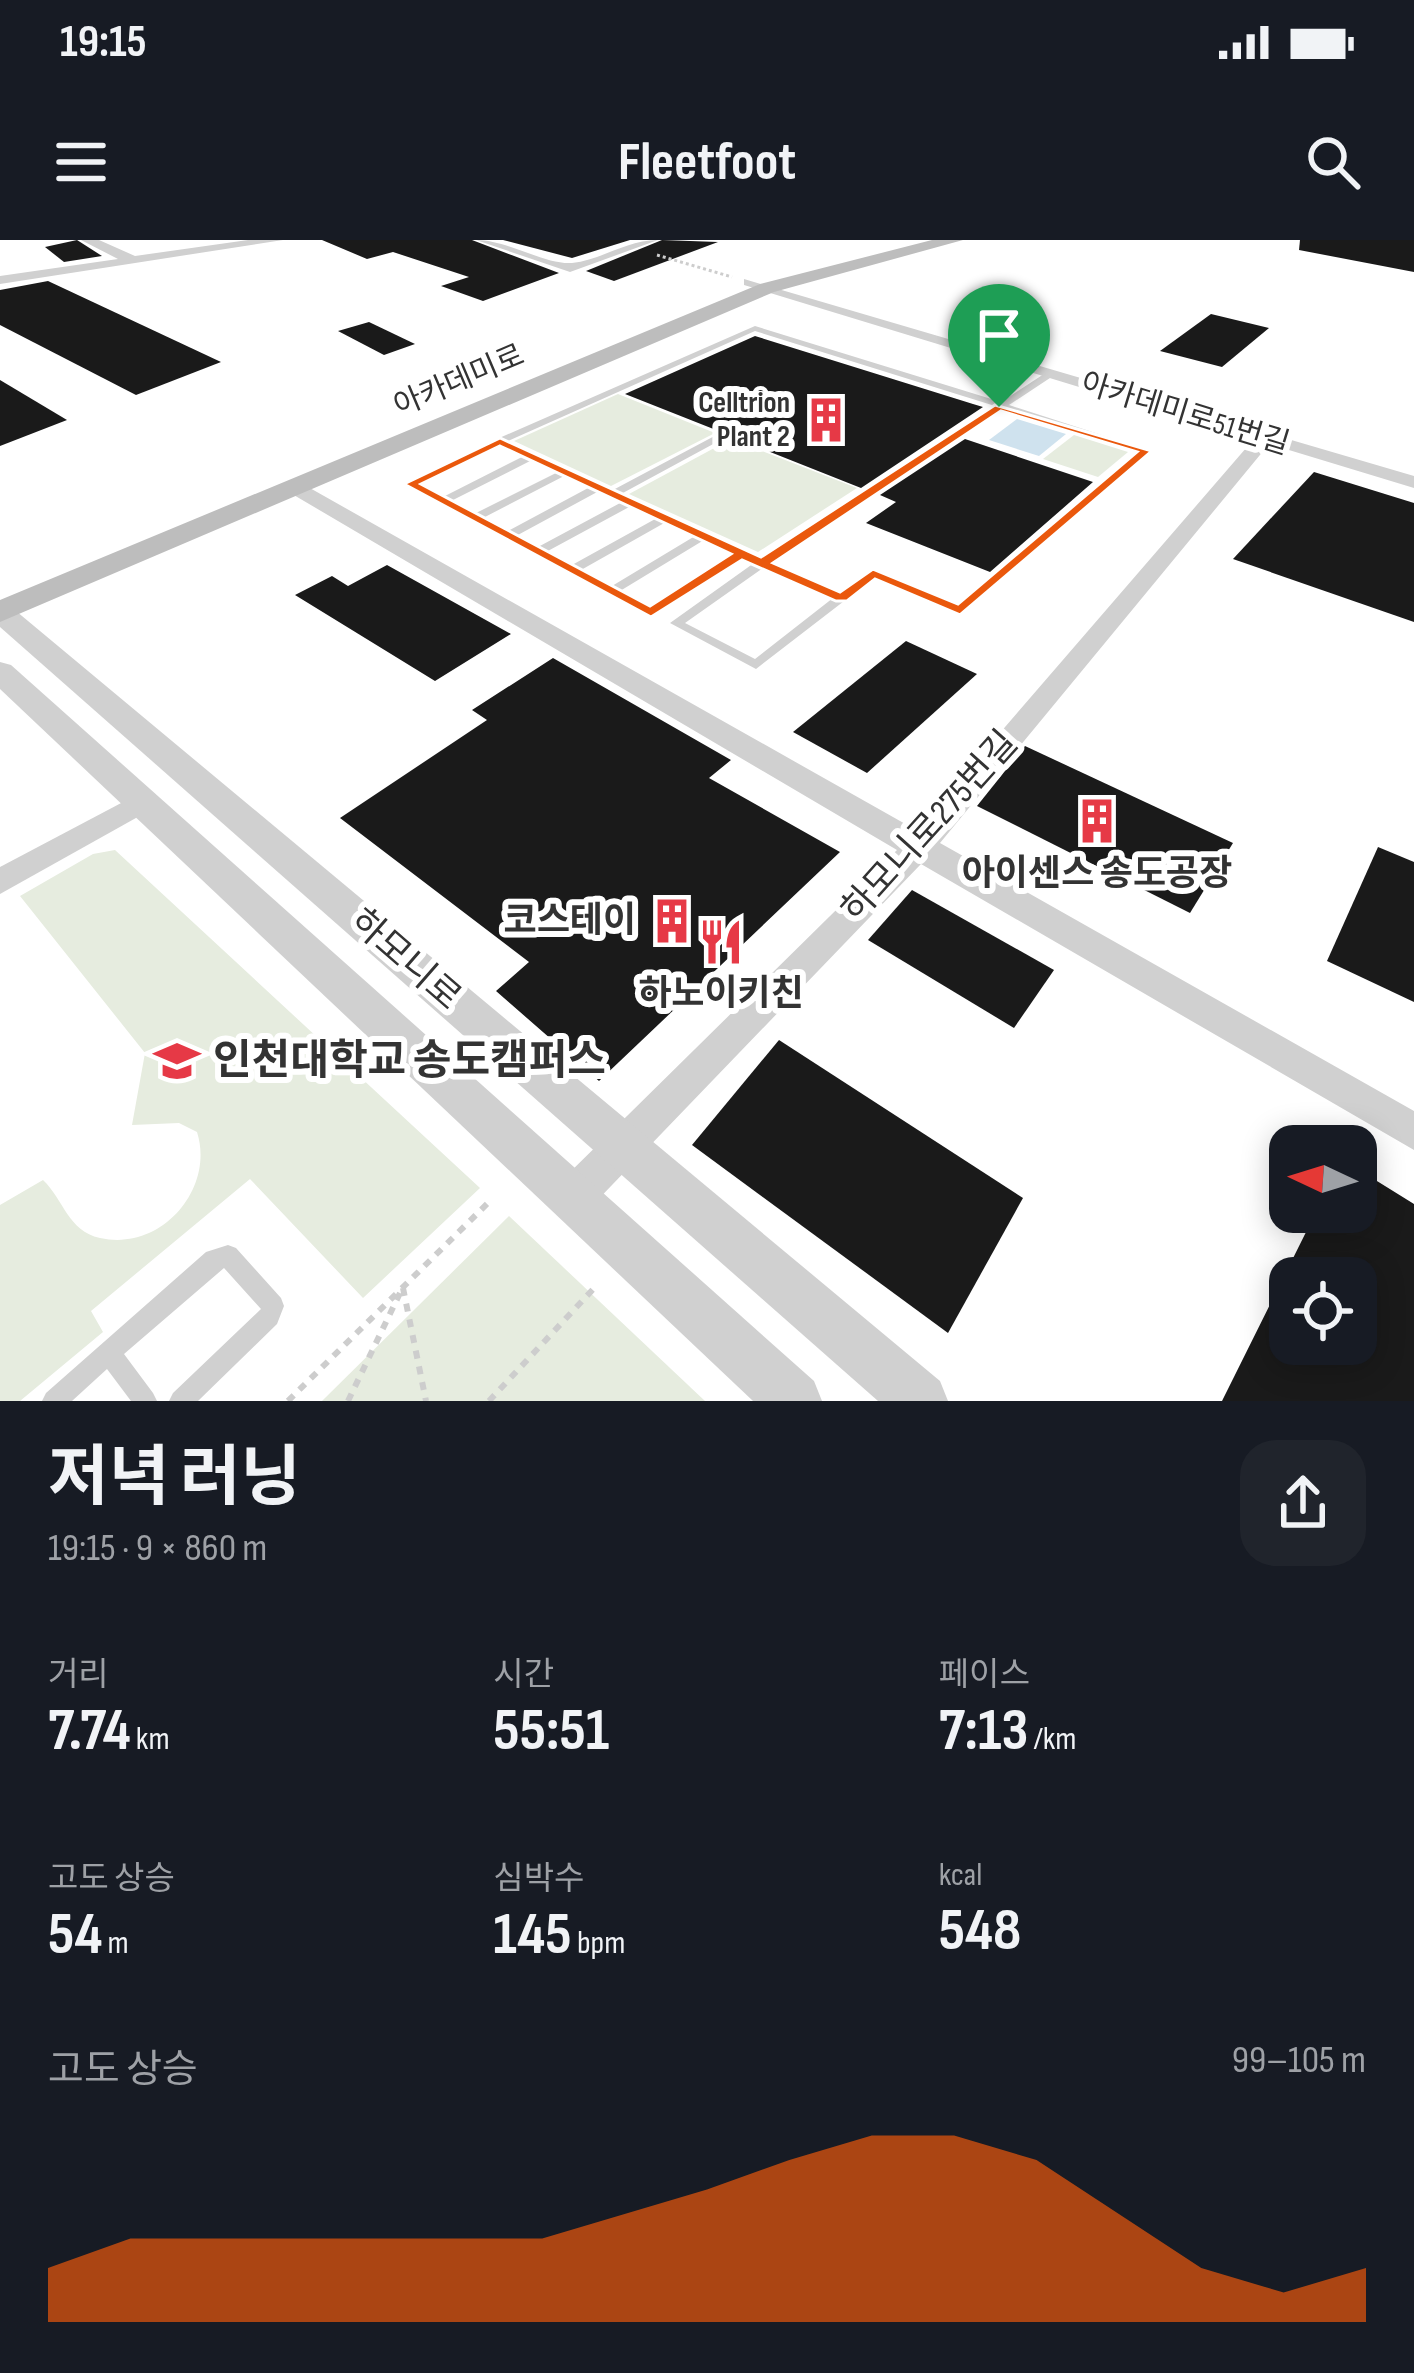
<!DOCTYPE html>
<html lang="ko">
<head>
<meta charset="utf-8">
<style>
  body { margin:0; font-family:"Sofia Sans Condensed","Noto Sans KR",sans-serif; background:#20242c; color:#f1f3f6; height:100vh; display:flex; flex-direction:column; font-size:45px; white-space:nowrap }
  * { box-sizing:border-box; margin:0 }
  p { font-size:39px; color:#9ea1a6 }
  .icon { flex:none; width:66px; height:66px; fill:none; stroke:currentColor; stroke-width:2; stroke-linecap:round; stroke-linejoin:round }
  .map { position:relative; height:1161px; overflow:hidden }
  .details { display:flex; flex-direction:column; background:#171b24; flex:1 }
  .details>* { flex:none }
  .needle { width:78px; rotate:274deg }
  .buttons { position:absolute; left:1269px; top:885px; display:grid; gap:24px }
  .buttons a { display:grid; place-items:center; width:108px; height:108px; border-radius:24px; background:#171b24; box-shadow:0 6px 30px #0003; font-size:60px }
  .pin { position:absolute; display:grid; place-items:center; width:102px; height:102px; color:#fff; margin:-123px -51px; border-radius:50% 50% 50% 0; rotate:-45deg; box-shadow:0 0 12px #0007 }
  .pin .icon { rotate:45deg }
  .round { display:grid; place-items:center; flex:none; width:126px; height:126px; border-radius:36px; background:#20242c }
  .overview { display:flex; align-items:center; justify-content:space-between; height:204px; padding:0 48px }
  h1 { font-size:66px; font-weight:700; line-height:90px }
  .metrics { display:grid; grid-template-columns:repeat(3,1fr); gap:18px; height:204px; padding:12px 48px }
  .metrics div { display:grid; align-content:center }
  .metrics b { font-size:60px; font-weight:700 }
  .metrics small { font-size:33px; font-weight:400 }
  .metrics p { font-size:33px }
  .chart { height:336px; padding:24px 48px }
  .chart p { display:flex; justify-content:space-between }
  .chart svg { width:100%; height:216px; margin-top:12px; fill:#ea580c; opacity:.7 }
  .status { display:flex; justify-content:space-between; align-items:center; height:84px; padding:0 60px; background:#171b24; direction:ltr }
  .status svg { height:33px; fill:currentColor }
  header { display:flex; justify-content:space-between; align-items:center; height:156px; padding:0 48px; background:#171b24; font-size:54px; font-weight:700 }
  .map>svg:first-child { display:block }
  .green { fill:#e6ecdf }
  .water { fill:#cfe2ee }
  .building { fill:#1a1a1a; fill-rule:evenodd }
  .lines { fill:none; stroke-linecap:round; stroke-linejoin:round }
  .path-far1 { stroke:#cdcdcd; stroke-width:3; stroke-dasharray:3 3; stroke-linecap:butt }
  .path { stroke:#cdcdcd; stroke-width:6; stroke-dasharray:8 8; stroke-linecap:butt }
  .service { fill:#d0d0d0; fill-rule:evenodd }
  .minor { fill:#d0d0d0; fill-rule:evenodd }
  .tertiary { fill:#d0d0d0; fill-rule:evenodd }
  .secondary { fill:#bdbdbd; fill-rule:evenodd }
  .route { fill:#ea580c; stroke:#fff; stroke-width:3; fill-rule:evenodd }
  .labels { text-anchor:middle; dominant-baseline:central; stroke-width:12; stroke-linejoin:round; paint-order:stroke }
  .far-street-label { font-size:30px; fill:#333; stroke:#fff }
  .far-poi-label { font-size:30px; font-weight:bold; fill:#333; stroke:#fff; text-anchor:end }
  .street-label { font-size:36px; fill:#333; stroke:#fff }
  .poi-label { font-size:36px; font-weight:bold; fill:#333; stroke:#fff }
  .near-poi-label { font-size:42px; font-weight:bold; fill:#333; stroke:#fff; text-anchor:start }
</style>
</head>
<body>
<div class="status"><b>19:15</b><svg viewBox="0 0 49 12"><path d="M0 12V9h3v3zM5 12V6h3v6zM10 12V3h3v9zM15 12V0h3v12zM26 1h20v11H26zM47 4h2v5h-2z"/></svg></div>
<header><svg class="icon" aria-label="menu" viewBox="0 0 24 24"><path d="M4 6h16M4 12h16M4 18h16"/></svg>Fleetfoot<svg class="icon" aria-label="search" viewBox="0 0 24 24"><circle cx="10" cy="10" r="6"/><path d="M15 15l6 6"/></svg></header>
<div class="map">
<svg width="1414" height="1161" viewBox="0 0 1414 1161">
  <rect width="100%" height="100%" fill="#fff"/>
  <!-- green -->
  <g class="green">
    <polygon points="618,154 715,193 611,246 514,201"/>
    <polygon points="1074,195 1128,212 1098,237 1043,219"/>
    <polygon points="731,199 857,248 758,312 629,254"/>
    <path d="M115 610 480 948 363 1058 250 939 91 1071 103 1092 20 1161H0V965L43 940C64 960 68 991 100 998 162 1012 215 948 197 892L179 883 132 885 145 813 20 656 93 614Z"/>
    <polygon points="509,976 705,1161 322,1161"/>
  </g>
  <!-- water -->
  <polygon class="water" points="1017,179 1066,194 1039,216 989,200"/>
  <!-- building -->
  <g class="building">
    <polygon points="77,0 102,16 64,22 45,7"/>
    <polygon points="322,0 472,0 559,33 483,61 441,46 469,37 393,12 367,19"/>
    <polygon points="503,0 630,0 572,18"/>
    <polygon points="662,0 718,2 614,41 586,31"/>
    <polygon points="1300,0 1414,0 1414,32 1299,10"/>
    <polygon points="48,41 221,122 136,155 0,85 0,50"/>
    <polygon points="1211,74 1269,88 1222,127 1160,111"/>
    <polygon points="369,82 415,104 384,115 338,91"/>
    <polygon points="755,96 973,164 983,167 861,248 732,197 728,188 716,190 625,154"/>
    <polygon points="0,140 67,180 0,206"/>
    <polygon points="965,199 1093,242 990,332 866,283 896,262 880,255"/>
    <polygon points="1314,232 1414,263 1414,382 1233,319"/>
    <polygon points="387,325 511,394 435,441 295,355 332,336 348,346"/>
    <polygon points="906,401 977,434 867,533 793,492"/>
    <polygon points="553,418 731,520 709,538 840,612 599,841 496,751 529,722 340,578 487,480 472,470"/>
    <polygon points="1025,506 1233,603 1190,673 977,566"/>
    <polygon points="1378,607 1414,622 1414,762 1327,721"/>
    <polygon points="912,650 1054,730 1014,788 868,700"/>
    <polygon points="779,800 1023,958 948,1093 692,905"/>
    <path d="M1356 928 1414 964V1161H1222L1316 972H1356ZM1290 1038H1356V1104H1290Z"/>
  </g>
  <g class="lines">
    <!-- path-far1 -->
    <polyline class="path-far1" points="657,15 732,37"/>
    <!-- path -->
    <g class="path">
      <polyline points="403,1048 426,1161"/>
      <polyline points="288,1161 492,959"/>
      <polyline points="348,1161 400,1053"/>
      <polyline points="489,1161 597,1045"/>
    </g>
    <!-- service -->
    <g class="service">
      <path d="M755 86 1001 162 1047 132H1053V136L1009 165 1151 211 964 373H956L874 338 756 429 670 383 754 323 742 318 651 376 406 244 497 199ZM755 91 995 166 761 318 621 254 728 196V192H722L613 250 508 201ZM1003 169 1139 212 959 365 873 330 840 353 770 323ZM500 205 524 216 443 257 419 244ZM532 220 558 232 474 274 451 261ZM566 235 590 247 508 291 483 278ZM599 251 622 262 538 307 516 296ZM631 266 657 278 572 325 546 312ZM666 282 695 296 612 346 581 330ZM704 300 733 314 651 367 620 351ZM763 328 833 358 755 419 685 383Z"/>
      <polygon points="228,1005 236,1008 281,1058 284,1066 277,1084 198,1161 169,1161 173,1153 261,1069 224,1028 124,1114 153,1153 157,1161 131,1161 107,1129 72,1161 42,1161 46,1153 206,1012"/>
    </g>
    <!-- minor -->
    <g class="minor">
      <polygon points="81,0 99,0 135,16 248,0 283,0 0,44 0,36 118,19"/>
      <path d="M476 0C508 0 545 25 572 23 602 20 626 0 658 0L570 32Z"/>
      <polygon points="744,39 1414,236 1414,248 1269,204 940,603 1414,871 1414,910 921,624 587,971 573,977 559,971 553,957 559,943 897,610 287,251 287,243 301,243 916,590 1253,200 744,45"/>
      <polygon points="142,552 157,562 152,569 0,654 0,627"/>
    </g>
    <!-- tertiary -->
    <g class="tertiary">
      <polygon points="0,363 10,366 940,1141 948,1161 878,1161 0,387"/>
      <polygon points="0,422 11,425 814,1141 822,1161 753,1161 0,449"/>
    </g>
    <!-- secondary -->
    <polygon class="secondary" points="932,0 963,0 774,52 0,382 0,360 760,44"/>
  </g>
  <!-- route -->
  <path class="route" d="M995 165 1152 211 960 375 875 339 847 361H836L742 320 651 377 404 244 500 198 761 317ZM1001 171 1137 212 958 364 873 329 840 352 773 323ZM500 206 731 314 650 366 421 244Z"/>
  <!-- icons -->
  <defs>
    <g id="building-bare" transform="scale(3.6)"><path d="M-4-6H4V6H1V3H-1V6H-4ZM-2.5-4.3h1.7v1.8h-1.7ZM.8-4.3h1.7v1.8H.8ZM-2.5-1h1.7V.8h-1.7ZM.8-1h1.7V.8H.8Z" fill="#e63946" stroke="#fff" stroke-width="2.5" paint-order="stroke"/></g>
    <g id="restaurant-bare" transform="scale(3.6)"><path d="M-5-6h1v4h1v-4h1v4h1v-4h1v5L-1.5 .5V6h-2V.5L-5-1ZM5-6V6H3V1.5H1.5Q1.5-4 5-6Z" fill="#e63946" stroke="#fff" stroke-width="2.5" paint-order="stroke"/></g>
    <g id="university-bare" transform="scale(3.6)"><path d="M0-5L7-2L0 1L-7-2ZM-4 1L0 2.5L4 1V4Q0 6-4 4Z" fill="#e63946" stroke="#fff" stroke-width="2.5" paint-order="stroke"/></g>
  </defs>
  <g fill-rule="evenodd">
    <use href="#building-bare" x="826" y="180"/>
    <use href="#building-bare" x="1097" y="581"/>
    <use href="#building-bare" x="672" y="681"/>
    <use href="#restaurant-bare" x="721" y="702"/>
    <use href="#university-bare" x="177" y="821"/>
  </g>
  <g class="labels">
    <!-- far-street labels -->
    <g class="far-street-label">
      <text transform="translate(459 141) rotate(-23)">아카데미로</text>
      <text transform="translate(1185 174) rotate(17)">아카데미로51번길</text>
    </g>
    <!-- far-poi labels -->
    <g class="far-poi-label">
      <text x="790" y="163">Celltrion<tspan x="790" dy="34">Plant 2</tspan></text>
    </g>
    <!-- street labels -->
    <g class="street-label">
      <text transform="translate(930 587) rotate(-48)">하모니로275번길</text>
      <text transform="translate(405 720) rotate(41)">하모니로</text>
    </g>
    <!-- poi labels -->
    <g class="poi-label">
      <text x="1097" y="634">아이센스 송도공장</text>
      <text x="636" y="681" text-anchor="end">코스테이</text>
      <text x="721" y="754">하노이키친</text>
    </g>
    <!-- near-poi labels -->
    <g class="near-poi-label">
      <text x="213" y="821">인천대학교 송도캠퍼스</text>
    </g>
  </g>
</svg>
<div class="buttons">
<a><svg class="needle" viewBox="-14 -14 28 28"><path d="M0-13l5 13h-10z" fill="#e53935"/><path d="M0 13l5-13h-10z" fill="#9ea1a6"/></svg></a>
<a><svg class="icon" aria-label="locate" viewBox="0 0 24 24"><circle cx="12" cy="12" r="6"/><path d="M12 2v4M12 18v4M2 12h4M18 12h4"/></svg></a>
</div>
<div class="pin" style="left:999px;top:167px;background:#1e9e55"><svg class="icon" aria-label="arrive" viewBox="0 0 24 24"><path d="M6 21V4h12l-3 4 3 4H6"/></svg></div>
</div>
<section class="details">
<div class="overview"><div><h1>저녁 러닝</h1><p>19:15 · 9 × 860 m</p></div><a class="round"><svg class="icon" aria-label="share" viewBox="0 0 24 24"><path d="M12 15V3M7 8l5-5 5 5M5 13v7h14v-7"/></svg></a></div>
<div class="metrics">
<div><p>거리</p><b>7.74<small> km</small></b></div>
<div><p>시간</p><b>55:51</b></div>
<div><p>페이스</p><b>7:13<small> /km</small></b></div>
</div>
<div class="metrics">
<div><p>고도 상승</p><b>54<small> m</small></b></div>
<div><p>심박수</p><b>145<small> bpm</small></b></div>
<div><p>kcal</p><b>548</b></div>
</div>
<div class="chart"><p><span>고도 상승</span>99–105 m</p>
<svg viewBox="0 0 160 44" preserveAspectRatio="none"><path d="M0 44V33L10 27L20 27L30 27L40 27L50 27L60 27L70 22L80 17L90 11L100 6L110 6L120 11L130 22L140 33L150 38L160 33V44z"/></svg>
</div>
</section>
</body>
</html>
